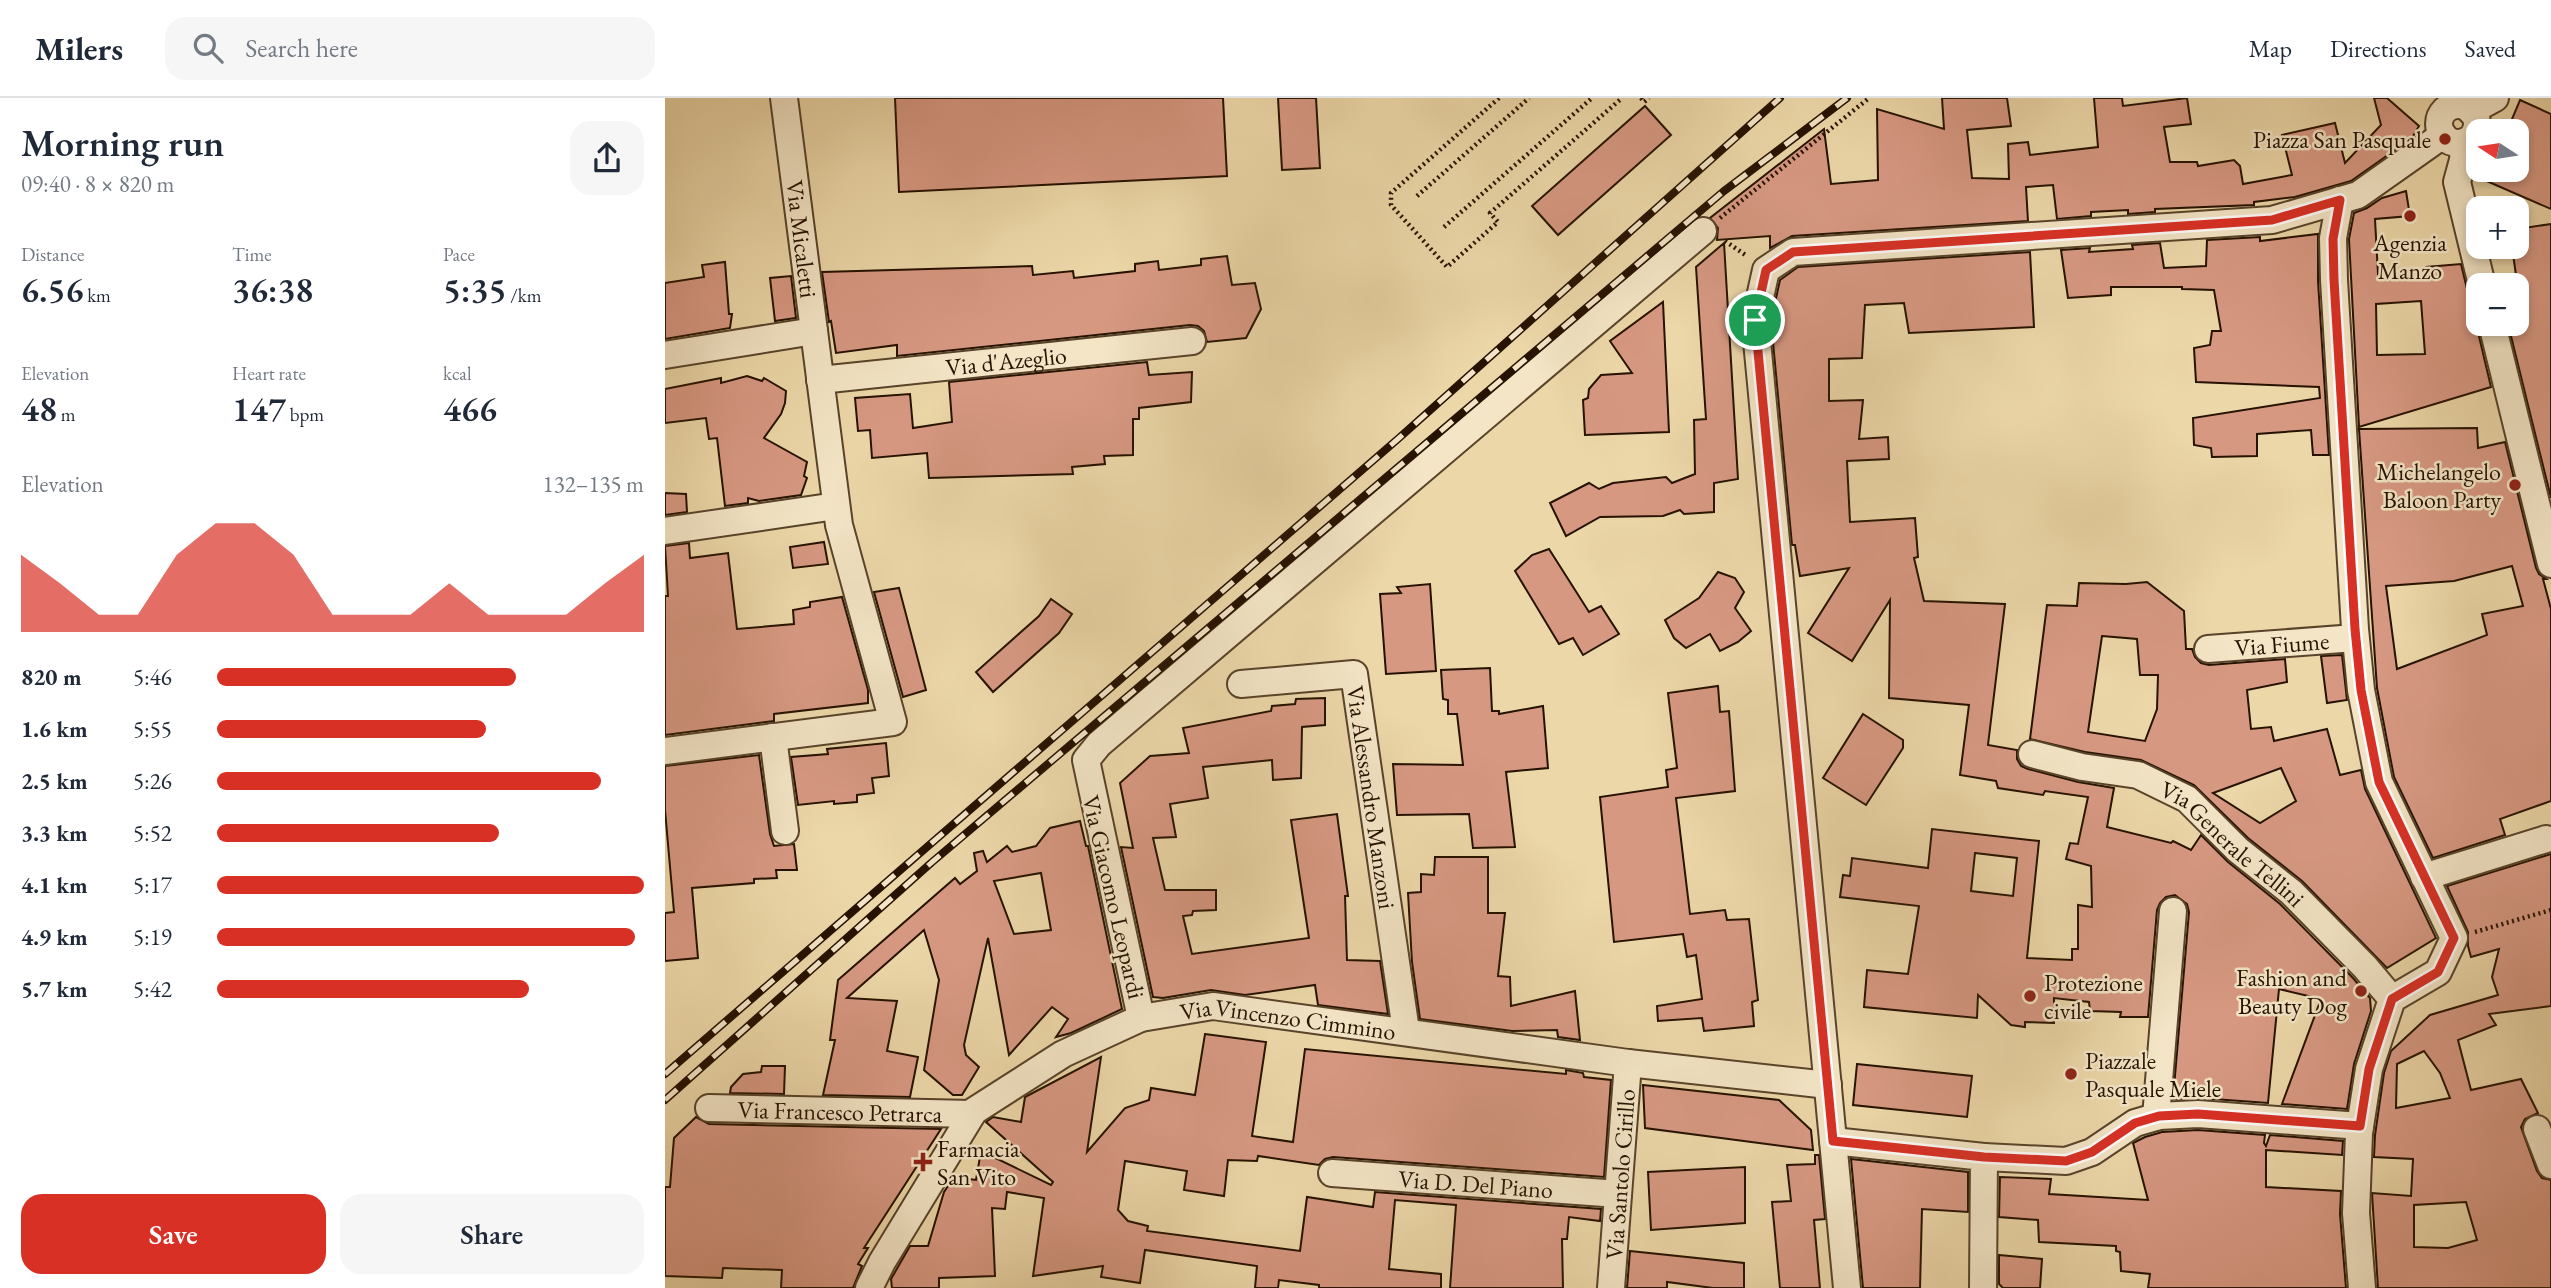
<!DOCTYPE html>
<html lang="en">
<head>
<meta charset="utf-8">
<style>
  body { margin:0; font-family:"EB Garamond",serif; background:#f6f6f7; color:#1f2937; height:100vh; display:flex; flex-direction:column; font-size:26px; white-space:nowrap }
  * { box-sizing:border-box; margin:0 }
  p { font-size:23px; color:#747a83 }
  .icon { flex:none; width:38px; height:38px; fill:none; stroke:currentColor; stroke-width:2; stroke-linecap:round; stroke-linejoin:round }
  .map { position:relative; flex:1; overflow:hidden }
  .drawer { display:flex; flex-direction:column; background:#fff; width:665px }
  .drawer>* { flex:none }
  .needle { width:46px; rotate:282deg }
  .tools { position:absolute; left:1801px; top:21px; display:grid; gap:14px }
  .tools a { display:grid; place-items:center; width:63px; height:63px; border-radius:14px; background:#fff; box-shadow:0 4px 10px #0003; font-size:35px }
  .pin { position:absolute; display:grid; place-items:center; width:60px; height:60px; color:#fff; margin:-30px; border:4px solid #fff; border-radius:50%; box-shadow:0 2px 7px #0007 }
  .round { display:grid; place-items:center; flex:none; width:74px; height:74px; border-radius:21px; background:#f6f6f7 }
  .overview { display:flex; align-items:center; justify-content:space-between; height:119px; padding:0 21px }
  h1 { font-size:38px; font-weight:600; line-height:52px }
  .metrics { display:grid; grid-template-columns:repeat(3,1fr); gap:10px; height:119px; padding:7px 21px }
  .metrics div { display:grid; align-content:center }
  .metrics b { font-size:35px; font-weight:600 }
  .metrics small { font-size:19px; font-weight:400 }
  .metrics p { font-size:19px }
  .chart { height:196px; padding:14px 21px }
  .chart p { display:flex; justify-content:space-between }
  .chart svg { width:100%; height:126px; margin-top:7px; fill:#d93025; opacity:.7 }
  .button { display:flex; gap:14px; margin-top:auto; padding:14px 21px }
  .button a { flex:1; height:80px; border-radius:21px; background:#d93025; color:#fff; font-size:28px; font-weight:600; line-height:80px; text-align:center }
  .button a+a { background:#f6f6f7; color:#1f2937 }
  ul { padding:0 21px; list-style:none; font-size:23px }
  li { display:grid; grid-template-columns:112px 84px 1fr; align-items:center; height:52px }
  li i { height:18px; border-radius:9px; background:#d93025 }
  header { display:flex; align-items:center; gap:42px; box-sizing:border-box; height:98px; padding:0 35px; background:#fff; border-bottom:2px solid #e0e1e3 }
  header strong { font-size:33px }
  nav { display:flex; gap:38px; margin-inline-start:auto; font-size:24px }
  .search { width:490px; height:63px; background:#f6f6f7; display:flex; align-items:center; gap:18px; box-sizing:border-box; padding:0 24px; border-radius:21px; color:#747a83; font-size:26px }
  main { display:flex; flex:1; min-height:0 }
  .map>svg:first-child { display:block }
  .building { fill:#d79882; stroke:#261200; stroke-width:2; fill-rule:evenodd }
  .lines { fill:none; stroke-linecap:round; stroke-linejoin:round }
  .minor-casing { stroke:#58432a; stroke-width:30 }
  .path { stroke:#261200; stroke-width:4.5; stroke-dasharray:2 3.5; stroke-linecap:butt }
  .minor { stroke:#f3e5c6; stroke-width:26 }
  .rail-casing { stroke:#261200; stroke-width:8 }
  .rail { stroke:#f3e5c6; stroke-width:5; stroke-dasharray:16; stroke-linecap:butt }
  .route-casing { stroke:#fff; stroke-width:14 }
  .route { stroke:#d93025; stroke-width:9 }
  .poi-dot { fill:#8f2418; stroke:#f3e5c6; stroke-width:2.5 }
  .labels { text-anchor:middle; dominant-baseline:central; stroke-width:5; stroke-linejoin:round; paint-order:stroke }
  .poi-label { font-size:24px; fill:#261200; stroke:#f3e5c6; text-anchor:end }
  .street-label { font-size:24px; fill:#261200; stroke:#f3e5c6 }
</style>
</head>
<body>
<header>
<strong>Milers</strong>
<div class="search"><svg class="icon" aria-label="search" viewBox="0 0 24 24"><circle cx="10" cy="10" r="6"/><path d="M15 15l6 6"/></svg>Search here</div>
<nav><a>Map</a><a>Directions</a><a>Saved</a></nav>
</header>
<main>
<section class="drawer">
<div class="overview"><div><h1>Morning run</h1><p>09:40 · 8 × 820 m</p></div><a class="round"><svg class="icon" aria-label="share" viewBox="0 0 24 24"><path d="M12 15V3M7 8l5-5 5 5M5 13v7h14v-7"/></svg></a></div>
<div class="metrics">
<div><p>Distance</p><b>6.56<small> km</small></b></div>
<div><p>Time</p><b>36:38</b></div>
<div><p>Pace</p><b>5:35<small> /km</small></b></div>
</div>
<div class="metrics">
<div><p>Elevation</p><b>48<small> m</small></b></div>
<div><p>Heart rate</p><b>147<small> bpm</small></b></div>
<div><p>kcal</p><b>466</b></div>
</div>
<div class="chart"><p><span>Elevation</span>132–135 m</p>
<svg viewBox="0 0 160 44" preserveAspectRatio="none"><path d="M0 44V17L10 27L20 38L30 38L40 17L50 6L60 6L70 17L80 38L90 38L100 38L110 27L120 38L130 38L140 38L150 27L160 17V44z"/></svg>
</div>
<ul>
<li><b>820 m</b>5:46<i style="width:70%"></i></li>
<li><b>1.6 km</b>5:55<i style="width:63%"></i></li>
<li><b>2.5 km</b>5:26<i style="width:90%"></i></li>
<li><b>3.3 km</b>5:52<i style="width:66%"></i></li>
<li><b>4.1 km</b>5:17<i style="width:100%"></i></li>
<li><b>4.9 km</b>5:19<i style="width:98%"></i></li>
<li><b>5.7 km</b>5:42<i style="width:73%"></i></li>
</ul>
<div class="button"><a>Save</a><a>Share</a></div>
</section>
<div class="map">
<svg width="1886" height="1190" viewBox="0 0 1886 1190">
  <rect width="100%" height="100%" fill="#ecd7a8"/>
  <filter id="stains"><feTurbulence type="fractalNoise" baseFrequency=".00286" numOctaves="4"/><feColorMatrix values="0 0 0 0 .2 0 0 0 0 .09 0 0 0 0 .02 0 0 0 .5 -.17"/></filter>
  <radialGradient id="worn" r=".72"><stop offset=".6" stop-color="#630" stop-opacity="0"/><stop offset="1" stop-color="#630" stop-opacity=".3"/></radialGradient>
  <!-- building -->
  <g class="building">
    <polygon points="230,0 558,0 562,78 234,94"/>
    <polygon points="613,0 651,0 655,70 617,72"/>
    <polygon points="1277,0 1342,0 1346,28 1302,32 1307,80 1344,81 1343,46 1363,44 1365,57 1433,49 1429,0 1457,0 1458,8 1522,0 1526,26 1499,29 1505,64 1532,64 1533,68 1569,62 1575,68 1578,86 1627,77 1617,37 1670,25 1680,65 1716,27 1709,0 1722,0 1754,28 1747,40 1686,83 1630,99 1589,104 1589,107 1490,111 1490,114 1463,116 1463,112 1426,114 1426,118 1392,121 1388,87 1361,89 1363,123 1127,138 1105,150 1105,138 1052,142 1053,130 1045,120 1159,31 1166,86 1213,82 1212,11 1279,31"/>
    <polygon points="1855,2 1886,16 1886,111 1810,78 1812,72 1852,72 1852,33 1842,33"/>
    <polygon points="980,8 1006,37 893,137 867,108"/>
    <path d="M1741 93 1745 118 1710 121 1713 176 1760 175 1761 169 1796 166 1802 191 1806 198 1812 202V230L1826 289 1694 329 1684 141 1689 115 1702 110 1717 100ZM1756 203 1760 256 1712 257 1711 206Z"/>
    <polygon points="1886,126 1886,400 1843,226 1852,226 1852,184 1847,149 1852,149 1852,131"/>
    <polygon points="1653,136 1653,183 1664,357 1648,357 1646,332 1592,336 1592,358 1547,359 1546,350 1529,347 1528,320 1655,300 1654,289 1531,284 1529,250 1545,247 1547,233 1556,233 1549,192 1517,191 1517,189 1446,189 1446,197 1403,200 1396,152 1425,150 1424,154 1468,151 1467,147 1495,145 1499,170 1541,168 1542,142 1595,139 1595,143"/>
    <polygon points="1059,145 1073,381 1049,385 1049,414 1019,416 1015,412 998,418 935,419 901,438 885,405 924,385 934,391 948,385 1001,379 1007,385 1030,376 1029,322 1041,321 1031,169"/>
    <path d="M1365 154 1369 229 1244 235 1239 205 1200 207 1197 260 1164 261V303L1198 302 1194 341 1223 339 1224 361 1182 363 1185 424 1250 420 1253 459 1249 460 1259 503 1340 506 1323 647 1352 652V661L1356 668 1363 671 1413 684 1449 690 1442 729 1506 745 1508 743 1526 752 1536 737 1563 764 1615 806 1688 880 1705 900 1706 913 1689 966 1682 1011 1617 1006 1656 901 1614 891 1603 1005 1534 1000 1508 1001 1524 814 1522 806 1510 797 1501 799 1495 805 1492 812 1483 919H1455L1456 914 1425 913 1424 904 1389 900V925L1360 924V929L1346 927 1313 897 1312 920 1199 909 1202 872 1243 876 1254 808 1175 799 1178 777 1185 778 1187 760 1263 770 1267 731 1374 743 1362 860 1407 862V851H1413V807L1427 809 1426 768 1401 761 1405 745 1413 746 1423 699 1380 693 1378 697 1333 690 1331 683 1295 677 1304 607 1224 600 1225 502 1187 563 1143 535 1184 470 1135 478 1130 447H1127L1106 223 1115 182 1133 169ZM1310 755 1352 760 1348 798 1306 793Z"/>
    <polygon points="562,158 567,187 590,185 596,211 581,240 542,244 539,233 533,228 525,227 232,258 232,247 171,255 166,223 164,224 157,174 367,168 368,177 408,173 409,180 470,173 470,166 493,163 494,172 536,167 536,161"/>
    <polygon points="60,164 64,216 67,216 65,230 0,241 0,185 39,179 37,167"/>
    <polygon points="126,178 131,220 110,223 105,180"/>
    <polygon points="998,204 1004,334 920,337 918,302 923,300 924,291 936,277 967,275 945,243"/>
    <polygon points="482,264 484,277 527,274 526,304 474,310 474,321 468,321 468,357 439,358 440,366 407,369 408,376 264,380 262,355 207,360 205,332 193,333 190,300 245,296 248,330 287,324 284,284"/>
    <polygon points="82,278 97,283 99,280 121,293 120,305 116,316 99,340 142,364 139,378 142,380 136,397 94,403 83,400 83,405 60,408 52,340 44,341 41,320 0,325 0,291 56,280 56,285"/>
    <path d="M1812 330 1813 350 1840 344 1871 470 1874 476 1881 481H1878L1886 511V703L1835 721 1840 737 1768 760 1729 679 1712 590 1694 331ZM1847 468 1858 508 1817 516 1822 537 1732 571 1721 488 1789 483Z"/>
    <polygon points="0,395 21,396 22,414 0,417"/>
    <polygon points="159,444 163,466 128,470 125,449"/>
    <polygon points="24,445 25,460 63,455 72,531 129,526 128,512 145,509 145,504 177,499 203,592 203,605 109,616 109,623 0,637 0,498 3,498 0,448"/>
    <polygon points="884,451 924,514 936,508 954,536 918,557 908,540 894,546 850,473 867,457"/>
    <polygon points="1053,474 1070,480 1079,494 1070,510 1086,533 1073,544 1055,553 1045,536 1021,550 1009,540 1000,522 1034,500"/>
    <path d="M1482 484 1519 513 1521 551H1527L1530 559 1536 565 1544 567 1620 561 1622 584 1582 592 1586 631 1606 629 1609 643 1662 631 1675 677 1696 672 1700 691 1771 840 1722 870 1637 783 1583 740 1529 687 1476 662 1420 654 1365 641 1382 507 1412 508 1414 485 1461 486ZM1437 538 1472 541 1475 577H1493L1492 611 1480 643 1423 634ZM1616 670 1631 703 1595 725 1548 695Z"/>
    <polygon points="765,486 771,573 721,576 715,496 736,495 732,489"/>
    <polygon points="234,490 261,592 238,599 209,494"/>
    <polygon points="386,501 407,516 394,535 328,594 311,574 374,518"/>
    <polygon points="1677,557 1682,602 1662,605 1656,558"/>
    <polygon points="825,570 827,613 834,613 834,616 878,608 883,670 841,674 850,749 808,750 804,716 732,717 728,666 798,667 792,616 783,616 783,602 778,601 776,572"/>
    <polygon points="1053,588 1055,614 1064,613 1070,693 1011,700 1025,816 1060,812 1062,822 1084,821 1093,902 1087,904 1089,928 1039,933 1037,920 993,923 992,908 1037,901 1031,857 1022,859 1018,836 949,844 935,699 1003,689 1001,672 1012,670 1003,595"/>
    <polygon points="660,600 660,627 637,629 636,680 608,682 607,662 538,669 543,700 505,706 511,739 488,740 500,792 551,792 551,812 528,813 527,817 518,818 527,856 644,840 626,722 672,716 683,798 680,798 682,862 715,863 723,916 653,907 650,887 580,897 546,892 498,900 488,899 456,749 468,750 455,685 485,658 524,655 518,630 606,613 607,608 630,606 631,601"/>
    <polygon points="1198,616 1238,642 1238,650 1201,707 1158,680"/>
    <polygon points="221,645 224,678 207,680 209,695 192,697 192,704 169,706 169,703 133,707 126,659 163,656 162,651"/>
    <polygon points="94,657 105,736 109,748 129,746 132,772 111,772 112,780 89,781 89,785 27,790 33,860 0,863 0,815 9,814 0,712 0,668"/>
    <path d="M415 723 421 748H423L457 911 406 935 391 939 403 921 387 909 344 957 323 840 299 947 301 957 314 969 297 997H288L259 972 274 882 259 832 182 900 232 903 222 953 253 959 245 999 158 997 170 942H165L173 882 290 780 295 786 312 773 309 755 318 753 322 764 342 748 347 754 371 748 385 730ZM376 775 386 832 349 836 329 783Z"/>
    <path d="M1886 756V908L1824 916 1831 927 1793 942 1806 992 1856 981 1873 1015 1860 1021 1856 1029 1872 1073 1877 1080 1886 1082V1190H1713L1707 1095 1746 1098 1748 1061 1709 1059 1710 1037 1719 975 1726 953 1765 917 1833 897 1827 879 1834 851 1806 859 1803 848V834L1782 788ZM1759 953 1775 975 1785 1000 1731 1010 1732 966ZM1801 1104 1812 1142 1783 1150 1749 1149V1107Z"/>
    <polygon points="770,759 823,759 823,815 840,815 833,878 845,879 846,908 910,893 915,942 893,939 892,932 847,933 755,921 747,864 743,795 756,794 756,776 769,777"/>
    <polygon points="540,936 601,944 587,1038 628,1044 640,951 901,976 901,972 918,975 919,979 946,982 939,1079 668,1059 660,1061 654,1067 593,1058 592,1063 563,1062 559,1098 519,1092 522,1073 460,1063 453,1112 463,1123 483,1128 482,1133 635,1153 642,1099 708,1109 710,1094 936,1111 935,1123 904,1119 902,1141 897,1141 898,1190 785,1190 791,1107 730,1102 724,1171 776,1176 776,1190 654,1190 654,1187 614,1182 613,1190 590,1190 592,1168 480,1152 475,1185 436,1179 438,1168 368,1178 379,1100 342,1094 340,1111 327,1110 330,1178 274,1180 274,1190 227,1190 226,1181 245,1148 263,1148 279,1094 289,1079 311,1082 316,1053 386,1087 388,1084 321,1024 328,1019 356,1024 360,999 436,959 422,1054 460,1010 484,1002 486,990 530,997"/>
    <polygon points="1192,966 1307,978 1302,1019 1188,1007"/>
    <polygon points="97,968 120,968 119,996 65,995 66,989 78,976 96,974"/>
    <polygon points="978,987 1114,1002 1146,1032 1148,1052 980,1030"/>
    <polygon points="31,1019 44,1026 276,1031 199,1150 203,1150 193,1166 197,1168 188,1190 116,1190 117,1172 58,1170 57,1180 0,1178 0,1089 5,1089 9,1040"/>
    <polygon points="1533,1032 1600,1037 1599,1045 1601,1048 1605,1037 1678,1043 1677,1057 1601,1052 1601,1089 1676,1093 1675,1116 1681,1190 1483,1190 1485,1176 1456,1173 1455,1154 1451,1153 1451,1148 1374,1144 1373,1122 1334,1119 1335,1079 1386,1081 1384,1096 1483,1102 1468,1045 1480,1039 1497,1034"/>
    <polygon points="1150,1057 1154,1057 1160,1121 1149,1122 1155,1190 1115,1190 1107,1104 1126,1103 1122,1067 1150,1066"/>
    <polygon points="1186,1061 1303,1074 1303,1114 1257,1111 1255,1190 1198,1190"/>
    <polygon points="1080,1069 1080,1125 986,1132 983,1074"/>
    <polygon points="965,1153 1079,1165 1079,1190 1048,1190 1002,1184 1002,1190 962,1190"/>
    <polygon points="1334,1157 1377,1161 1375,1190 1338,1190 1334,1186"/>
  </g>
  <g class="lines">
    <!-- minor casing -->
    <g class="minor-casing">
      <g id="minor">
        <circle cx="1793" cy="26" r="19"/>
        <polyline points="1806,13 1830,0"/>
        <polyline points="1799,44 1798,62 1792,84 1817,187"/>
        <polyline points="1675,102 1668,140 1669,182 1690,531 1696,592 1714,684 1789,840 1773,874 1727,901 1704,971 1694,1035 1691,1115 1697,1190"/>
        <polyline points="1827,226 1886,466"/>
        <polyline points="0,257 149,233"/>
        <path id="s1" d="M155 282 527 243"/>
        <polyline points="0,433 171,408"/>
        <path id="s2" d="M1543 551 1690 540"/>
        <path id="s3" d="M576 586 689 576 741 933"/>
        <polyline points="108,639 120,733"/>
        <polyline points="0,653 228,624 174,427 119,0"/>
        <path id="s4" d="M1367 656 1417 669 1473 677 1522 701 1573 752 1626 794 1700 869 1727 901"/>
        <polyline points="1759,779 1881,741"/>
        <polyline points="476,920 421,662 434,646 1038,133"/>
        <path id="s5" d="M44 1010 307 1016"/>
        <polyline points="1491,1019 1508,813"/>
        <polyline points="1872,1031 1886,1067"/>
        <polyline points="1168,1043 1319,1059 1318,1190"/>
        <polyline points="1319,1059 1401,1063 1427,1054 1470,1025 1494,1018 1533,1016 1695,1028"/>
        <path id="s6" d="M667 1075 953 1096"/>
        <path id="s7" d="M204 1190 217 1164 309 1013 398 956 476 920 548 908 963 965 1163 987"/>
        <path id="s8" d="M946 1190 963 965"/>
        <polyline points="1182,1190 1090,222 1101,172 1128,154 1607,122 1693,97 1778,37"/>
      </g>
    </g>
    <!-- path -->
    <g class="path">
      <polyline points="834,0 726,95 726,107 782,169 833,124 825,115 957,0"/>
      <polyline points="976,0 979,4 984,0"/>
      <polyline points="752,98 864,0"/>
      <polyline points="1055,120 1204,0"/>
      <polyline points="779,129 927,0"/>
      <polyline points="1060,143 1082,158"/>
      <polyline points="1810,834 1886,812"/>
    </g>
    <!-- minor -->
    <use href="#minor" class="minor"/>
    <!-- rail casing -->
    <g class="rail-casing">
      <g id="rail">
        <polyline points="0,976 734,340 1115,0"/>
        <polyline points="0,1002 266,765 1059,93 1182,0"/>
      </g>
    </g>
    <!-- rail -->
    <use href="#rail" class="rail"/>
  </g>
  <g class="lines">
    <!-- route casing -->
    <g class="route-casing">
      <polygon id="route" points="1675,102 1668,141 1669,182 1690,531 1696,592 1714,684 1789,840 1773,874 1727,901 1704,971 1695,1028 1533,1016 1494,1018 1470,1025 1427,1054 1401,1063 1319,1059 1168,1043 1090,222 1101,172 1128,154 1607,122"/>
    </g>
    <!-- route -->
    <use href="#route" class="route"/>
  </g>
  <!-- markers -->
  <g class="poi-dot">
    <circle cx="1780" cy="41" r="7"/>
    <circle cx="1745" cy="118" r="7"/>
    <circle cx="1850" cy="387" r="7"/>
    <circle cx="1696" cy="893" r="7"/>
    <circle cx="1365" cy="898" r="7"/>
    <circle cx="1406" cy="976" r="7"/>
    <path d="M254.5 1053.5h7v7h7v7h-7v7h-7v-7h-7v-7h7z"/>
  </g>
  <g class="labels">
    <!-- poi labels -->
    <g class="poi-label">
      <text x="1766" y="41">Piazza San Pasquale</text>
      <text x="1745" y="144" text-anchor="middle">Agenzia<tspan x="1745" dy="28">Manzo</tspan></text>
      <text x="1836" y="373">Michelangelo<tspan x="1836" dy="28">Baloon Party</tspan></text>
      <text x="1682" y="879">Fashion and<tspan x="1682" dy="28">Beauty Dog</tspan></text>
      <text x="1379" y="884" text-anchor="start">Protezione<tspan x="1379" dy="28">civile</tspan></text>
      <text x="1420" y="962" text-anchor="start">Piazzale<tspan x="1420" dy="28">Pasquale Miele</tspan></text>
      <text x="272" y="1050" text-anchor="start">Farmacia<tspan x="272" dy="28">San Vito</tspan></text>
    </g>
    <!-- street labels -->
    <g class="street-label">
      <text transform="translate(137 141) rotate(83)">Via Micaletti</text>
      <text stroke="none"><textPath href="#s1" startOffset="187">Via d'Azeglio</textPath></text>
      <text stroke="none"><textPath href="#s2" startOffset="74">Via Fiume</textPath></text>
      <text stroke="none"><textPath href="#s3" startOffset="238">Via Alessandro Manzoni</textPath></text>
      <text stroke="none"><textPath href="#s4" startOffset="226">Via Generale Tellini</textPath></text>
      <text transform="translate(449 799) rotate(77)">Via Giacomo Leopardi</text>
      <text stroke="none"><textPath href="#s7" startOffset="546">Via Vincenzo Cimmino</textPath></text>
      <text stroke="none"><textPath href="#s5" startOffset="131">Via Francesco Petrarca</textPath></text>
      <text stroke="none"><textPath href="#s8" startOffset="114">Via Santolo Cirillo</textPath></text>
      <text stroke="none"><textPath href="#s6" startOffset="144">Via D. Del Piano</textPath></text>
    </g>
  </g>
  <rect width="100%" height="100%" filter="url(#stains)"/>
  <rect width="100%" height="100%" fill="url(#worn)"/>
</svg>
<div class="tools">
<a><svg class="needle" viewBox="-14 -14 28 28"><path d="M0-13l5 13h-10z" fill="#e53935"/><path d="M0 13l5-13h-10z" fill="#747a83"/></svg></a>
<a>+</a>
<a>−</a>
</div>
<div class="pin" style="left:1090px;top:222px;background:#1e9e55"><svg class="icon" aria-label="arrive" viewBox="0 0 24 24"><path d="M6 21V4h12l-3 4 3 4H6"/></svg></div>
</div>
</main>
</body>
</html>
